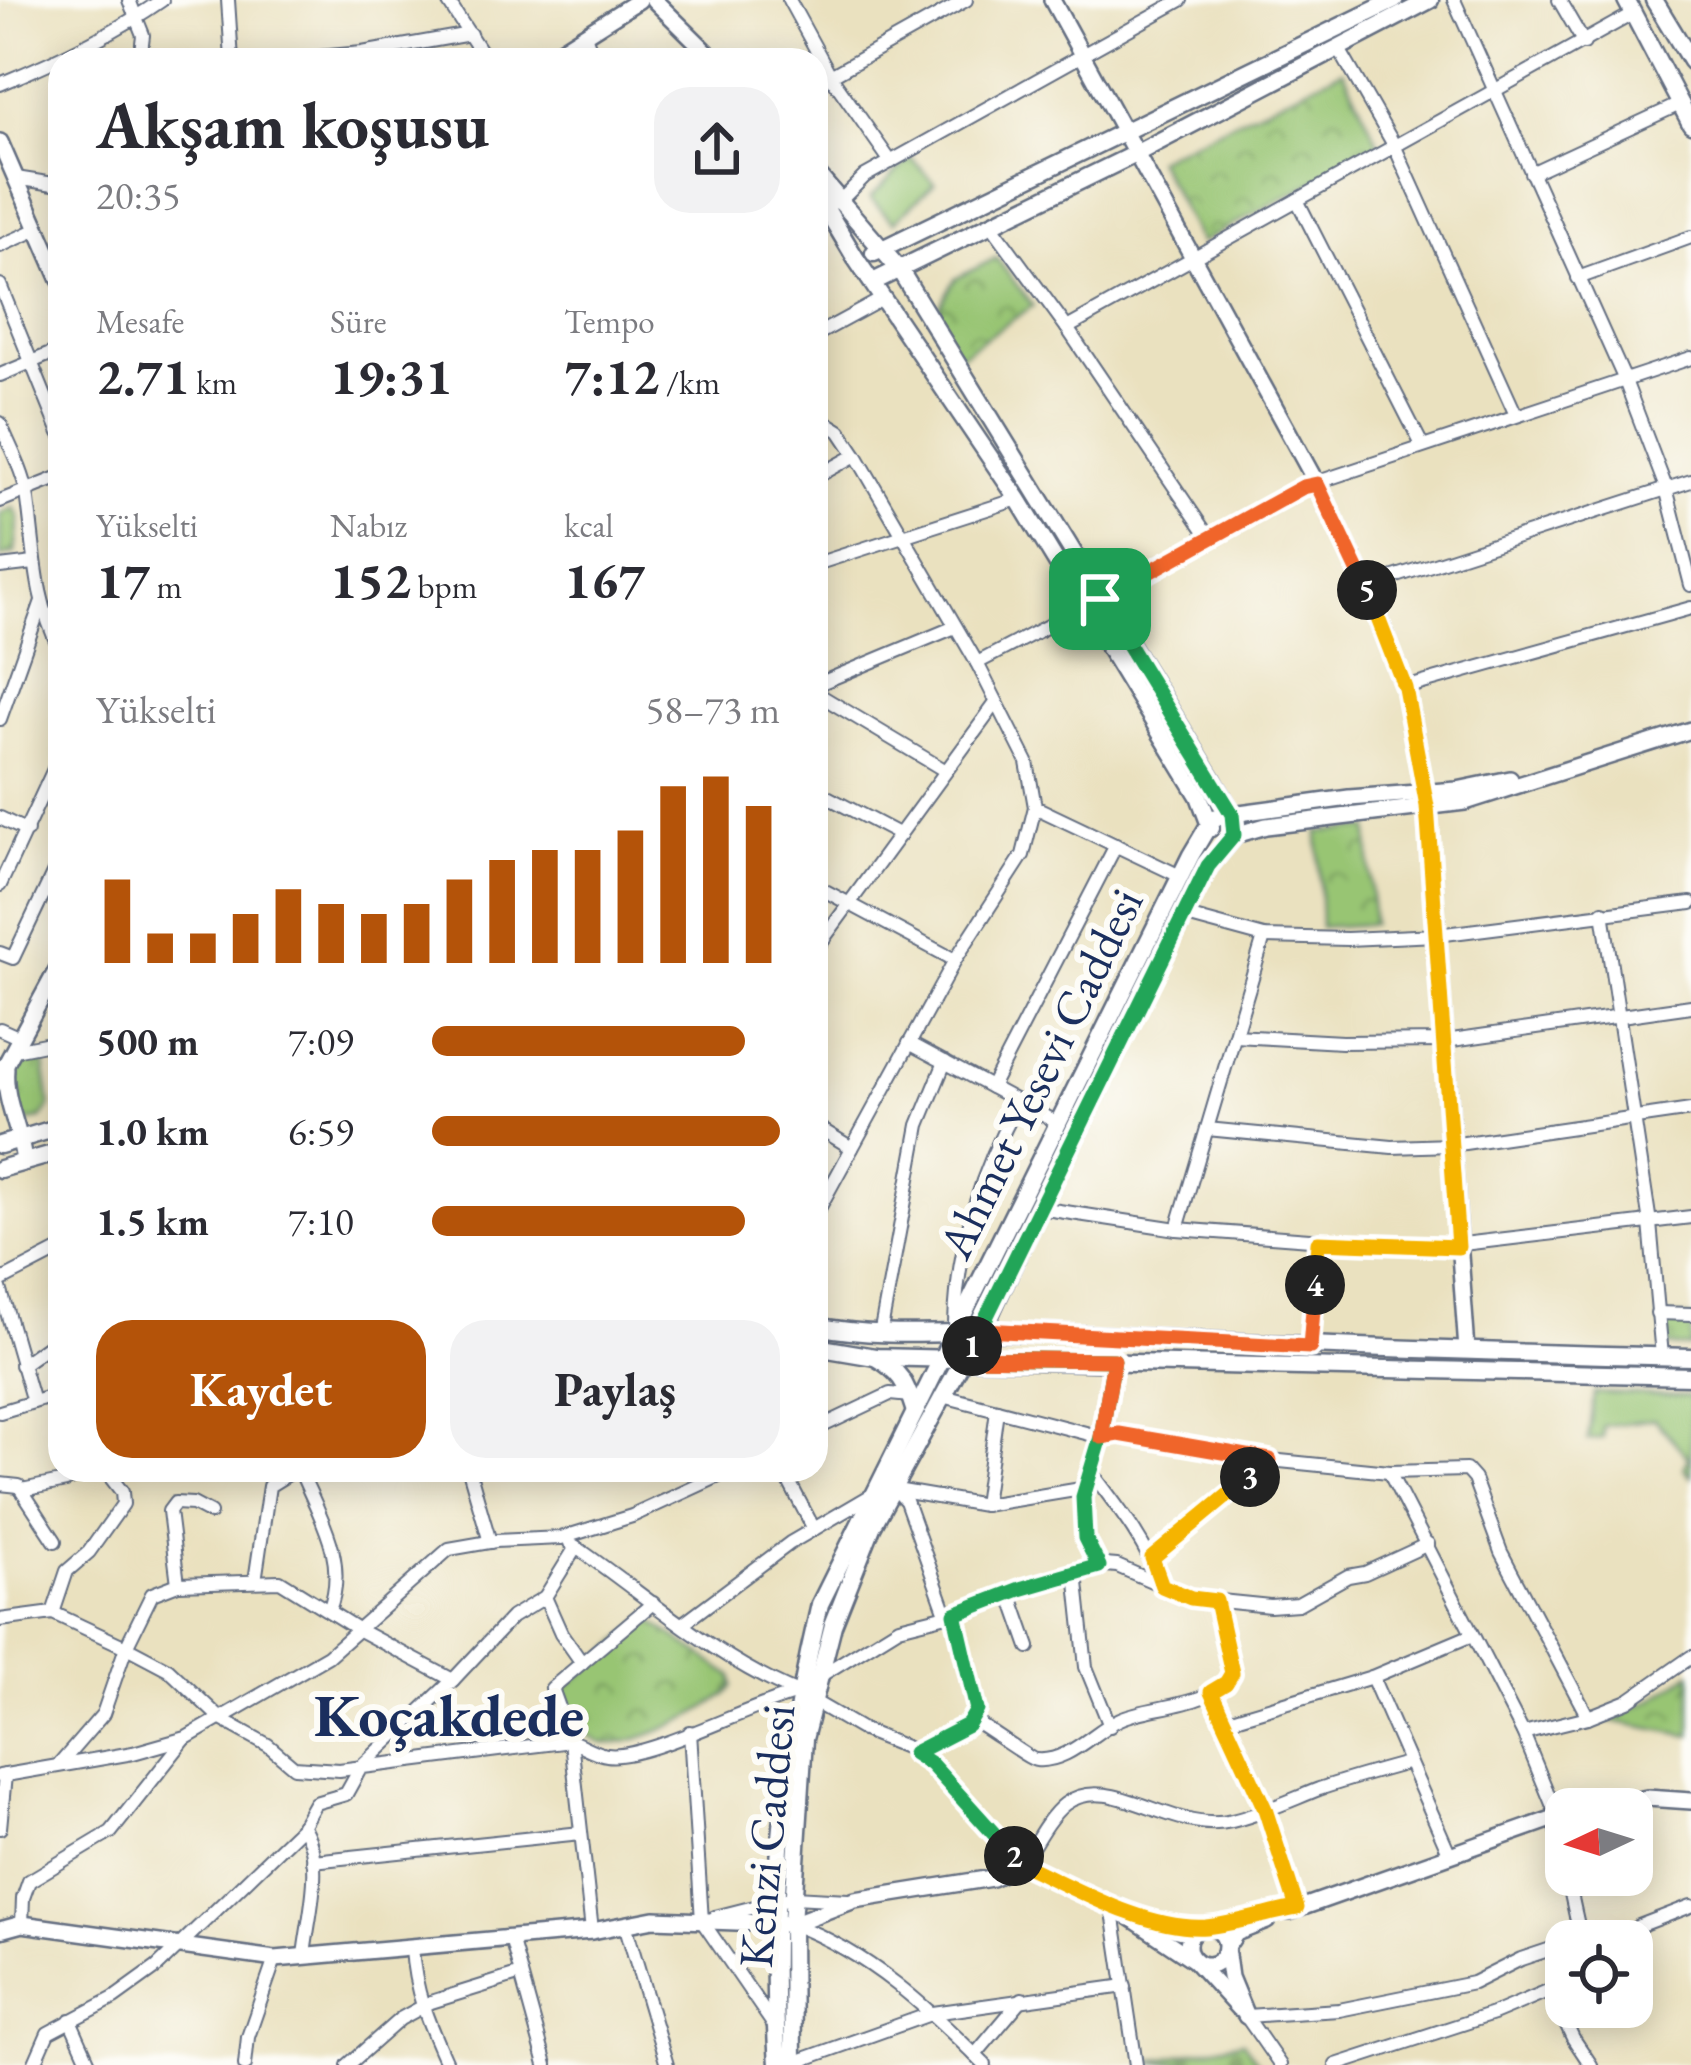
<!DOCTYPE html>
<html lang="tr">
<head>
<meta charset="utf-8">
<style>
  body { margin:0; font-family:"EB Garamond",serif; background:#f2f2f3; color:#2b2b33; height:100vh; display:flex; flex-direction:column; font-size:45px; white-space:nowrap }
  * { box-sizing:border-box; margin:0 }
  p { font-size:39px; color:#7c7c81 }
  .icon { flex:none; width:66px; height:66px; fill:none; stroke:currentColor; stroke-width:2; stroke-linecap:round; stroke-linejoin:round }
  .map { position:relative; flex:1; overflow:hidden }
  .sheet { position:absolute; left:48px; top:48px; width:780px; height:1434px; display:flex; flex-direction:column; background:#fff; border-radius:36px; box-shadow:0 6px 30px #0003 }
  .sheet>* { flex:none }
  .needle { width:78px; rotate:266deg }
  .fabs { position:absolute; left:1545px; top:1788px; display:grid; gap:24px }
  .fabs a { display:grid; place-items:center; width:108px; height:108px; border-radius:24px; background:#fff; box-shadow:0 6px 30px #0003; font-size:60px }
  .pin { position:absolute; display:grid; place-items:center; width:102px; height:102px; color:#fff; margin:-51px; border-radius:24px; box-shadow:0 6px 18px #0006 }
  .km { position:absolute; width:60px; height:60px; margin:-30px; border-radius:50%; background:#222; color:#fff; font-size:33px; line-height:60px; text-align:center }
  .round { display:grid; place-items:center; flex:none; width:126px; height:126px; border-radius:36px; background:#f2f2f3 }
  .head { display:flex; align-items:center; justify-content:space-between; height:204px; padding:0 48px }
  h1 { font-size:66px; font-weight:700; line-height:90px }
  .metrics { display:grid; grid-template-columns:repeat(3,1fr); gap:18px; height:204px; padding:12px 48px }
  .metrics div { display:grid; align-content:center }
  .metrics b { font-size:51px; font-weight:700 }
  .metrics small { font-size:33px; font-weight:400 }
  .metrics p { font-size:33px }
  .chart { height:336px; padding:24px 48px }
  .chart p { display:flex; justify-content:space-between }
  .chart svg { width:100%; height:216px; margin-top:12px; stroke:#b45309; stroke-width:6 }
  .cta { display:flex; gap:24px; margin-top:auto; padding:24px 48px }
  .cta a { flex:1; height:138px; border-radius:36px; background:#b45309; color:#fff; font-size:48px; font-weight:700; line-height:138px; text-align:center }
  .cta a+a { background:#f2f2f3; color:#2b2b33 }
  ul { padding:0 48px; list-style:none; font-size:39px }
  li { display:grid; grid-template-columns:192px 144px 1fr; align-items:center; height:90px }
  li i { height:30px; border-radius:15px; background:#b45309 }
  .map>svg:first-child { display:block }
  .green { fill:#98c573; stroke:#5a7a68; stroke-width:3 }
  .cemetery { fill:url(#cemetery-stones); stroke:#5a7a68; stroke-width:3 }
  .park { fill:url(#park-crowns); stroke:#5a7a68; stroke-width:3 }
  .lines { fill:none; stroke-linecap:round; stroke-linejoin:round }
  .minor-casing { stroke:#636d80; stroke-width:16 }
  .tertiary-casing { stroke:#636d80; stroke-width:20 }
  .secondary-casing { stroke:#636d80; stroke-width:21 }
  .minor { stroke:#fff; stroke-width:12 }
  .tertiary { stroke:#fff; stroke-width:15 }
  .secondary { stroke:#fff; stroke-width:16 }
  .split-1-casing { stroke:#fff; stroke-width:24 }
  .split-2-casing { stroke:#fff; stroke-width:24 }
  .split-3-casing { stroke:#fff; stroke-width:24 }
  .split-4-casing { stroke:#fff; stroke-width:24 }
  .split-5-casing { stroke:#fff; stroke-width:24 }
  .split-6-casing { stroke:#fff; stroke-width:24 }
  .split-1 { stroke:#22a559; stroke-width:15 }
  .split-2 { stroke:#22a559; stroke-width:15 }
  .split-3 { stroke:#f5b400; stroke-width:15 }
  .split-4 { stroke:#f0652b; stroke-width:15 }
  .split-5 { stroke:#f5b400; stroke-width:15 }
  .split-6 { stroke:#f0652b; stroke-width:15 }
  .labels { text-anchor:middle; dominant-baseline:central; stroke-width:12; stroke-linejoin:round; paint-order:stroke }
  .street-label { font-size:48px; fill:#1b2f5e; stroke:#fdfcf7 }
  .district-label { font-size:60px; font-weight:bold; fill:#1b2f5e; stroke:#fdfcf7 }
</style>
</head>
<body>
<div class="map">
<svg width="1691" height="2065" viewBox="0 0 1691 2065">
  <defs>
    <pattern id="cemetery-stones" width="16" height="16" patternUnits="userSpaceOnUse" patternTransform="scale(3)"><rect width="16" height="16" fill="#98c573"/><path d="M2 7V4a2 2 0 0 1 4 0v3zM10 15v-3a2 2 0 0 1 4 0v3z" fill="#7ba062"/></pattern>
    <pattern id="park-crowns" width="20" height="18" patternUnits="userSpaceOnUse" patternTransform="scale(3)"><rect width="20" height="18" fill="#98c573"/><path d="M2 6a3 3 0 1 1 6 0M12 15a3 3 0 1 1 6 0" fill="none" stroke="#7ba062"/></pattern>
  </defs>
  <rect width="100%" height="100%" fill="#fdfcf7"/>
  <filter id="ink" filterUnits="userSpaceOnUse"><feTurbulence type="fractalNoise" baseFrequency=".00833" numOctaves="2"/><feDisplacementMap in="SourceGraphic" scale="24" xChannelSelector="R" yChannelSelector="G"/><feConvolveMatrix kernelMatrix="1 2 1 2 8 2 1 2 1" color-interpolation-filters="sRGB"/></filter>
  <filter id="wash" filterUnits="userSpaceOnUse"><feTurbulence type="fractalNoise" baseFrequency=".004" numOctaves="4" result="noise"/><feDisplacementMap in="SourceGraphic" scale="48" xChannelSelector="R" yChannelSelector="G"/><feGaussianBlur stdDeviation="2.7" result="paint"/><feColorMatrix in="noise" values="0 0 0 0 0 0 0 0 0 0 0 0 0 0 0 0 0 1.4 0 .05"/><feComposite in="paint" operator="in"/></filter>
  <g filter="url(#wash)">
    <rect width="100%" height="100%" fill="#eae1bf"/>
    <!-- green -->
    <g class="green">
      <polygon points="911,158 935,183 894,222 870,198"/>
      <polygon points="1594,1393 1691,1396 1691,1477 1684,1469 1688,1457 1654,1419 1603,1426 1603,1438 1588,1440"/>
    </g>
    <!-- cemetery -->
    <polygon class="cemetery" points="1243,2041 1260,2065 1148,2062"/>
    <!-- park -->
    <g class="park">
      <polygon points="1343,70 1380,146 1200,243 1156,159"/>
      <polygon points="996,258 1033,306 957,357 934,315 955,279"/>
      <polygon points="14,508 19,518 15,553 0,557 0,514"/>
      <polygon points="1369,828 1372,924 1321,927 1318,832"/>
      <polygon points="39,1058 44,1063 50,1106 41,1119 21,1122 12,1107 19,1067"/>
      <polygon points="1664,1316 1691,1318 1691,1347 1668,1346"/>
      <path d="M647 1618 732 1676 733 1686C718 1708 624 1753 599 1742 577 1732 572 1711 563 1690Z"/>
      <polygon points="1691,1673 1691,1736 1607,1720 1654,1699"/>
    </g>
  </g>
  <g filter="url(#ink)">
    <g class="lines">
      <!-- minor casing -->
      <g class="minor-casing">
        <g id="minor">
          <polyline points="129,0 143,35 140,60"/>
          <polyline points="228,0 232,60"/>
          <polyline points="447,0 486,60"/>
          <polyline points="789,0 830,75 891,162"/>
          <polyline points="1454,0 1624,378 1666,488 1691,585"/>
          <polyline points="1559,0 1584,43"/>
          <polyline points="585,35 594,60"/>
          <polyline points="1339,49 1394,145 1516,415"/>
          <polyline points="286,60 362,53 470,34"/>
          <path d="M0 84C56 61 112 35 162 0"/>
          <polyline points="816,84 966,0"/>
          <polyline points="1531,173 1682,103"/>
          <polyline points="16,178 60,185"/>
          <polyline points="1297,200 1422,445"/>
          <polyline points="816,208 840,201 865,176 1181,0"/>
          <polyline points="990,223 1067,328 1210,539"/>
          <polyline points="0,246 38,229"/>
          <polyline points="1578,278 1691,237"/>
          <polyline points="0,285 60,433"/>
          <polyline points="1067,328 1634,13"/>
          <polyline points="816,335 884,298"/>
          <polyline points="0,375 60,350"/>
          <polyline points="816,416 840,431 856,455 977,663 1027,762 1035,807 1023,855 955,960 816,1214"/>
          <path d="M0 423C9 445 23 470 27 493 35 547 34 599 60 649"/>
          <polyline points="816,477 856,455"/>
          <polyline points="0,501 60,477"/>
          <polyline points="816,564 1018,499"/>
          <polyline points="0,567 34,563"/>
          <polyline points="1366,586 1691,481"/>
          <polyline points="1100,599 1303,487 1691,358"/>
          <polyline points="977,663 1084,607"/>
          <polyline points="816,685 955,627"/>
          <polyline points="1405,688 1691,608"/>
          <polyline points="816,693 946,771"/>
          <polyline points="0,719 42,601"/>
          <polyline points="816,791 900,835"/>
          <polyline points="1035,807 1180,876"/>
          <polyline points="0,818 27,831"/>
          <polyline points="0,885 60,756"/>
          <polyline points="816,886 955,960"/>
          <polyline points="1603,912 1650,1223 1662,1356"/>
          <polyline points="1183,915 1264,937 1347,939 1437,935 1691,903"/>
          <polyline points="816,949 996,703"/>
          <polyline points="0,953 13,958 60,859"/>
          <polyline points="0,1029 20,1038"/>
          <polyline points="1235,1036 1342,1042 1445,1041 1691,1006"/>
          <polyline points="909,1043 1058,1123"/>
          <polyline points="14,1050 60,1041"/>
          <polyline points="991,1087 1116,845"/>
          <polyline points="816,1126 852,1148"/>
          <polyline points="1207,1129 1392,1147 1451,1145 1691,1110"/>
          <polyline points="1039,1208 1177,1229 1429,1248 1691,1217"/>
          <polyline points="1177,1229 1264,937"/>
          <polyline points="0,1281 60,1250"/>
          <polyline points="0,1288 33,1402"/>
          <polyline points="1657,1313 1691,1314"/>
          <path d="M955 1323C957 1246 982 1168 1019 1102"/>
          <polyline points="880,1335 919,1125 945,1062"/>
          <polyline points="1310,1347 1319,1242"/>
          <polyline points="21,1365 60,1337"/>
          <polyline points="943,1396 1101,1437 1119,1434 1270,1460 1389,1472 1523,1733 1557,1816"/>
          <polyline points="0,1412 60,1394"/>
          <polyline points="816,1429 890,1394 910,1396"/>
          <path d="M300 1470C319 1515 349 1561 329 1610"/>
          <polyline points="469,1470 490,1542"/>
          <polyline points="783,1470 814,1529"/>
          <polyline points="1389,1472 1466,1470 1474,1479 1501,1552 1588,1717"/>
          <path d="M1092 1473C1120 1510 1146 1543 1162 1586"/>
          <polyline points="0,1484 19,1486 55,1541"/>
          <polyline points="22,1490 66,1481 87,1470"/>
          <polyline points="896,1490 984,1505 997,1410"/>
          <polyline points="896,1490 906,1501 947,1616"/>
          <polyline points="984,1505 1087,1488"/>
          <path d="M570 1543C645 1594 713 1658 798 1693"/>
          <polyline points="1152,1558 1270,1460"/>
          <polyline points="1099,1566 1085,1538 1083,1497 1101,1437 1114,1360"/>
          <polyline points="1076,1573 1086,1667 1110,1726"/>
          <polyline points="255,1581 269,1486 295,1470"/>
          <polyline points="178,1584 169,1511 175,1503 193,1504 210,1513"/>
          <polyline points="1010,1593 1029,1647"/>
          <polyline points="545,1597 561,1633 582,1663"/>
          <polyline points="53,1613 67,1571 89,1552 123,1504 122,1492 105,1470"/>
          <path d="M0 1620 53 1613 132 1650 168 1669 221 1719 268 1745 294 1767 339 1770 571 1741C582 1745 595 1754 607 1755 646 1761 751 1704 799 1693"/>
          <polyline points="682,1624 790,1543 872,1495"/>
          <polyline points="820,1676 899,1627 979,1607 1020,1589 1105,1565 1117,1566 1191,1598 1270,1606 1298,1604 1348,1576 1365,1573 1428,1544"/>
          <polyline points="1372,1677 1450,1855"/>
          <polyline points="1211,1692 1265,1809 1297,1908"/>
          <path d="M813 1701 863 1730 908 1748 931 1764 1022 1864C1034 1846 1047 1818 1065 1804 1110 1770 1174 1836 1232 1821 1261 1814 1291 1800 1319 1789 1348 1779 1378 1771 1407 1763"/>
          <path d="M972 1720C984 1726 1030 1760 1036 1760 1069 1763 1093 1731 1120 1719 1153 1704 1211 1709 1232 1673L1217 1601"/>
          <polyline points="1225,1721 1372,1677 1472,1635"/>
          <polyline points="690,1732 702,1921 775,2027"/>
          <polyline points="1523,1733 1588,1717 1628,1701 1691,1657"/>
          <polyline points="914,1753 968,1725 977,1710 955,1614"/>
          <polyline points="59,1765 103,1714 126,1647 152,1594 178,1584 280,1581 359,1630 453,1680"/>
          <polyline points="0,1776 133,1753 186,1738 328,1656 449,1549 495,1541 561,1538 632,1516 732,1470"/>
          <polyline points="1554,1817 1581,1939"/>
          <path d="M302 1825C326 1861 308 1916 304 1956"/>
          <polyline points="0,1828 5,1775"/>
          <polyline points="313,1861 581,1833"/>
          <polyline points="1112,1905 1136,2065"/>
          <polyline points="715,1917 794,1897 848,1900"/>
          <polyline points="22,1924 23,1898 29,1881 111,1832 184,1740"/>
          <polyline points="625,1924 667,2065"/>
          <path d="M792 1924C870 1953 928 2008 985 2065"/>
          <polyline points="592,1931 571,1741 552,1688 653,1603"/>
          <polyline points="511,1938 546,2065"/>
          <polyline points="1617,1941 1639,1926 1691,1906"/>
          <path d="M412 1947C414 1991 429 2025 447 2065"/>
          <polyline points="1566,1977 1550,1990 1573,2038 1591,2065"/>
          <polyline points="70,2020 90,2065"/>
          <polyline points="975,2055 1022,1999"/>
          <polyline points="793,2063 933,2013 1125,1986"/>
          <polyline points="34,2065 48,2033 114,1998 157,1967 301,1828 315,1803 346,1794 361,1767 453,1680 512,1617 545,1597 576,1547"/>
          <polyline points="245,2065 248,2037 275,1959"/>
          <polyline points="348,2065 400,2019 431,2002 521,1974"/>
          <polyline points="1280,2065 1246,2016 1339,2010 1473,1983 1521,1959 1566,1944"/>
          <polyline points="1336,2065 1493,2014 1550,1990"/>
        </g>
      </g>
      <!-- tertiary casing -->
      <g class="tertiary-casing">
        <g id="tertiary">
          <polyline points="654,0 715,60"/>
          <polyline points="1052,0 1317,484 1366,586 1405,688 1427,806 1467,1350"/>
          <polyline points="544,60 639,0"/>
          <polyline points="0,142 60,280"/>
          <polyline points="1232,814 1349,798 1457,790 1510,779"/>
          <polyline points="1235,835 1266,826 1465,802 1691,730"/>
          <path d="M6 1068C3 1100 21 1130 24 1162"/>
          <polyline points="0,1075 60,964"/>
          <polyline points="1591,1809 1647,1798 1691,1801"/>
          <polyline points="1289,1912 1566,1814"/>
          <polyline points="1130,1917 1194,1960 1239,2009"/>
          <circle cx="1207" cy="1946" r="19"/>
          <path d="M0 1930 22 1924 275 1959 592 1931 654 1919 792 1924 855 1900 992 1878 1022 1864C1074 1888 1149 1931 1206 1927 1236 1924 1267 1913 1297 1908"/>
          <polyline points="1246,2016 1230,1977 1226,1948 1236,1933 1267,1921"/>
        </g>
      </g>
      <!-- secondary casing -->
      <g class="secondary-casing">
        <g id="secondary">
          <polyline points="1626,0 1691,124"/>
          <polyline points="1654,0 1691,61"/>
          <polyline points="816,192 856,259 1018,499 1199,796 1211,828"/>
          <polyline points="874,253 1395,0"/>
          <polyline points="873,282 1135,154 1430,0"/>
          <polyline points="0,1145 60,1127"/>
          <polyline points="0,1169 60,1152"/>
          <path d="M816 1326C892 1341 967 1329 1043 1333 1259 1344 1475 1352 1691 1357"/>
          <polyline points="816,1347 875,1357 1691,1376"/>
          <path d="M875 1357C900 1371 906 1383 914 1409"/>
          <path d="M778 2065C767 1910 784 1755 820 1604L1191 855 1213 818 1232 814"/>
          <polyline points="793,2065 792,1924 804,1739 833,1625 872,1527 964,1358 983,1330 1066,1149 1208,866 1235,835 1232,814 1213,780 899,269 816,173"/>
        </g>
      </g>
      <!-- minor -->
      <use href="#minor" class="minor"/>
      <!-- tertiary -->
      <use href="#tertiary" class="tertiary"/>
      <!-- secondary -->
      <use href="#secondary" class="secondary"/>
    </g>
  </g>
  <g class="lines" filter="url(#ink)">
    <!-- split-1 casing -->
    <g class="split-1-casing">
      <polyline id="split-1" points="972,1346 1208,866 1234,835 1232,814 1100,599"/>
    </g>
    <!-- split-2 casing -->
    <g class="split-2-casing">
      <polyline id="split-2" points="972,1346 964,1358 1114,1360 1101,1437 1083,1497 1085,1538 1099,1566 1020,1589 955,1614 977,1710 968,1725 914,1753 931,1764 1014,1856"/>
    </g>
    <!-- split-3 casing -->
    <g class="split-3-casing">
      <path id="split-3" d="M1014 1856 1022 1864C1074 1888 1148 1931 1206 1927 1236 1924 1267 1913 1297 1908L1265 1809 1211 1692 1226 1683 1232 1673 1216 1601 1191 1598 1162 1586 1152 1558 1250 1477"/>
    </g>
    <!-- split-4 casing -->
    <g class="split-4-casing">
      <polyline id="split-4" points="1250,1477 1270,1460 1119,1434 1101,1437 1114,1360 964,1358 983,1330 1310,1347 1315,1285"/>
    </g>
    <!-- split-5 casing -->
    <g class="split-5-casing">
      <polyline id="split-5" points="1315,1285 1318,1242 1458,1247 1427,806 1405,688 1367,590"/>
    </g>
    <!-- split-6 casing -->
    <g class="split-6-casing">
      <polyline id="split-6" points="1100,599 1303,487 1317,484 1367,590"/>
    </g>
    <!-- split-1 -->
    <use href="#split-1" class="split-1"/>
    <!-- split-2 -->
    <use href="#split-2" class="split-2"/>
    <!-- split-3 -->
    <use href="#split-3" class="split-3"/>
    <!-- split-4 -->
    <use href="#split-4" class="split-4"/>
    <!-- split-5 -->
    <use href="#split-5" class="split-5"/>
    <!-- split-6 -->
    <use href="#split-6" class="split-6"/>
  </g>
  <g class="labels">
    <!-- street labels -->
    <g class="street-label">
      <text transform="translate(1040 1073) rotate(-64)">Ahmet Yesevi Caddesi</text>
      <text transform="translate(766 1836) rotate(-85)">Kenzi Caddesi</text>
    </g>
    <!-- district labels -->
    <g class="district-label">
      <text x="449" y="1715">Koçakdede</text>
    </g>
  </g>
</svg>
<div class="fabs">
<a><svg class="needle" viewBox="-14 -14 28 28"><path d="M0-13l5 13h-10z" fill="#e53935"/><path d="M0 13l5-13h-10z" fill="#7c7c81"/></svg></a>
<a><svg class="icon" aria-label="locate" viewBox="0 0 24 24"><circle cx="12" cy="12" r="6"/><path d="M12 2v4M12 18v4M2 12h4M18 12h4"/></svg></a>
</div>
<div class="pin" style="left:1100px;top:599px;background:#1e9e55"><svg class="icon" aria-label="arrive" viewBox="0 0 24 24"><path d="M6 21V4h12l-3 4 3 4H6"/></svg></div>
<b class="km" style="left:972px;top:1346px">1</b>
<b class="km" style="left:1014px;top:1856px">2</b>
<b class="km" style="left:1250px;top:1477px">3</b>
<b class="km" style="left:1315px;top:1285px">4</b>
<b class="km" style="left:1367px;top:590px">5</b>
<section class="sheet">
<div class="head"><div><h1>Akşam koşusu</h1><p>20:35</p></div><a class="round"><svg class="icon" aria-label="share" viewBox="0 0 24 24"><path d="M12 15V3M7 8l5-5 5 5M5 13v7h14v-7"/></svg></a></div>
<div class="metrics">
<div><p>Mesafe</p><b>2.71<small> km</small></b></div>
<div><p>Süre</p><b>19:31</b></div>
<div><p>Tempo</p><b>7:12<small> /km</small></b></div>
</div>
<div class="metrics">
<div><p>Yükselti</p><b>17<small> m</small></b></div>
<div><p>Nabız</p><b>152<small> bpm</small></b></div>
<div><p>kcal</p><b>167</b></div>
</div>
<div class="chart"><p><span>Yükselti</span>58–73 m</p>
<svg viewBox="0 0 160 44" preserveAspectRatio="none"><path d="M5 44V27M15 44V38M25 44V38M35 44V34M45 44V29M55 44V32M65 44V34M75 44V32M85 44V27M95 44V23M105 44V21M115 44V21M125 44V17M135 44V8M145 44V6M155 44V12"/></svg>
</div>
<ul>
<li><b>500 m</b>7:09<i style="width:90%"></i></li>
<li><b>1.0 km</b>6:59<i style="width:100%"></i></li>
<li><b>1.5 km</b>7:10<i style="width:90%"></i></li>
</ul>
<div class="cta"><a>Kaydet</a><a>Paylaş</a></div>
</section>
</div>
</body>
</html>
